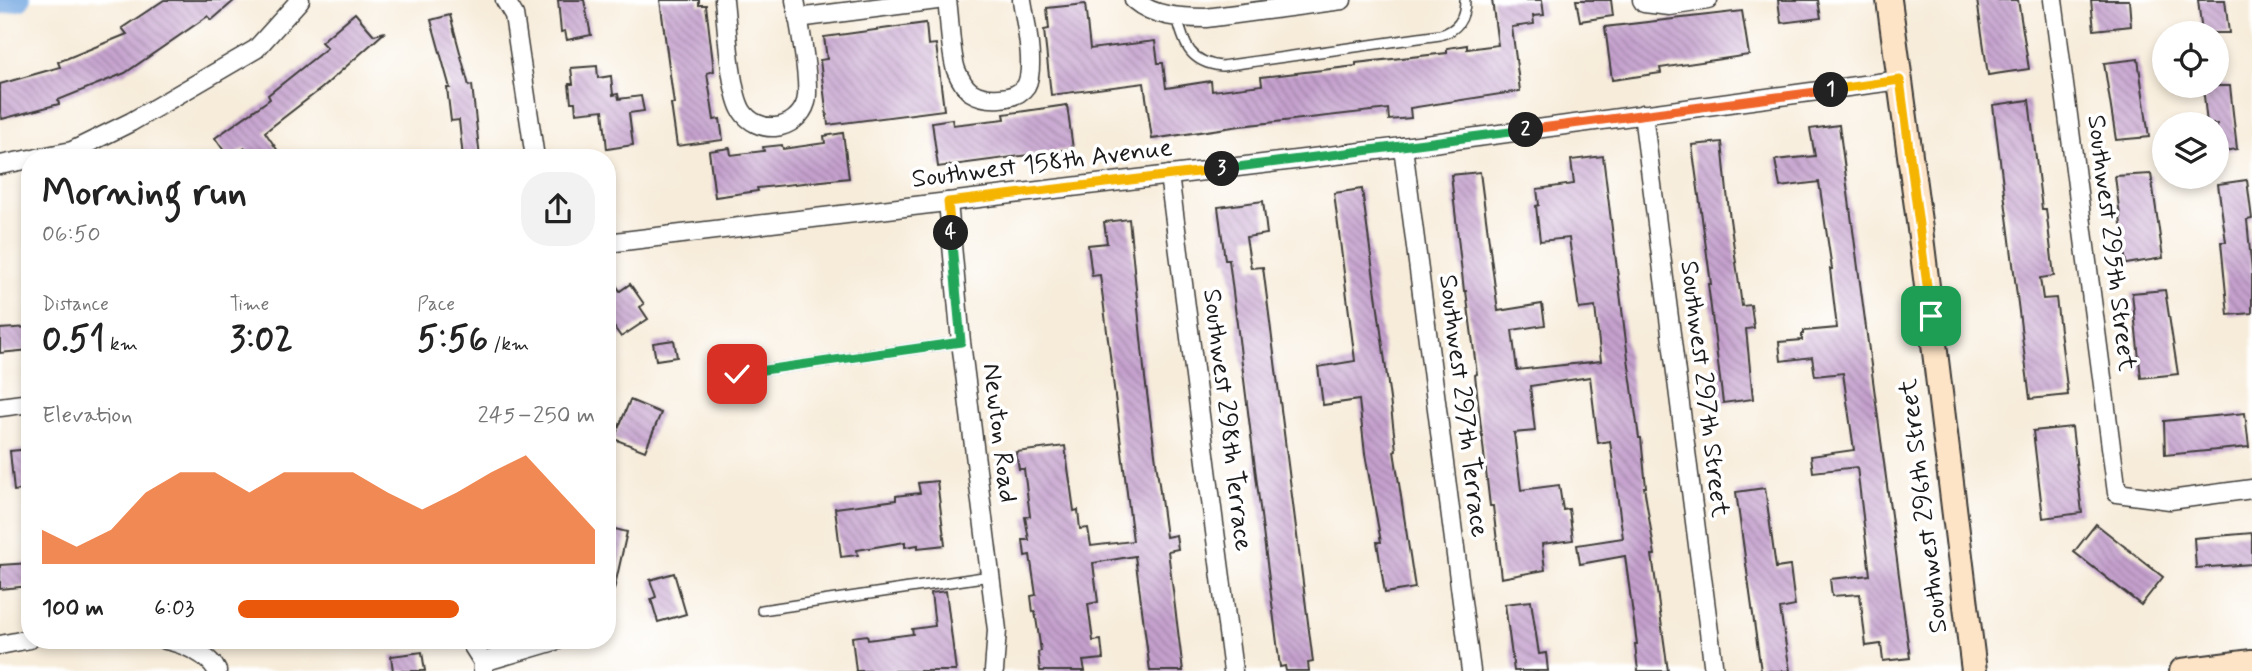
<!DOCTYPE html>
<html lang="en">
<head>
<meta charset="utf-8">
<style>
  body { margin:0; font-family:Mynerve,sans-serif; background:#f2f2f2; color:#222; height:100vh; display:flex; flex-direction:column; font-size:26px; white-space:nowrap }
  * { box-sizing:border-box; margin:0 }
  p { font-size:23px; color:#767676 }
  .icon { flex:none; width:38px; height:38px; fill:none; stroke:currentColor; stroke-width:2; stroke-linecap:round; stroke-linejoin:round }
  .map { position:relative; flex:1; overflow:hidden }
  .panel { position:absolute; left:21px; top:149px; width:595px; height:500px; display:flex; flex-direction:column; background:#fff; border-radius:28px; box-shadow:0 4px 10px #0003 }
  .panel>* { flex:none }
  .tools { position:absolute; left:2152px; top:21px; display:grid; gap:14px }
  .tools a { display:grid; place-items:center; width:77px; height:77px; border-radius:50%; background:#fff; box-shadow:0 4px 10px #0003; font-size:35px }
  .pin { position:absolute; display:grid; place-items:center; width:60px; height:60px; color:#fff; margin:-30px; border-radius:14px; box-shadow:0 4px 10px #0006 }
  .km { position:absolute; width:35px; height:35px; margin:-18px; border-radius:50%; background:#222; color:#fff; font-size:19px; line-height:35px; text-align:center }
  .round { display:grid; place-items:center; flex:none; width:74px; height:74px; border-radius:28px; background:#f2f2f2 }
  .overview { display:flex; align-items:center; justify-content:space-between; height:119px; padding:0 21px }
  h1 { font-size:38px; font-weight:700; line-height:52px }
  .metrics { display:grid; grid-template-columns:repeat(3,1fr); gap:10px; height:119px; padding:7px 21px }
  .metrics div { display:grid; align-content:center }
  .metrics b { font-size:35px; font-weight:700 }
  .metrics small { font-size:19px; font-weight:400 }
  .metrics p { font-size:19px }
  .chart { height:196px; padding:14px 21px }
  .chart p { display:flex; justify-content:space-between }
  .chart svg { width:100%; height:126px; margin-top:7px; fill:#ea580c; opacity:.7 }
  ul { padding:0 21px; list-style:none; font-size:23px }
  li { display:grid; grid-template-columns:112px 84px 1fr; align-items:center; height:52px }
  li i { height:18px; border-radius:9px; background:#ea580c }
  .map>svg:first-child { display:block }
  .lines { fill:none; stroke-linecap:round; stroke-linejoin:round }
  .canal { stroke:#74a8e1; stroke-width:21 }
  .building { fill:url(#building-back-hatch) }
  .lane-casing { stroke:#3d3b38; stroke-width:12 }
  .street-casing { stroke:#3d3b38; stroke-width:21 }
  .secondary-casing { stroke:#3d3b38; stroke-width:28 }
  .lane { stroke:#fff; stroke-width:9 }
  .street { stroke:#fff; stroke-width:18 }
  .secondary { stroke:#fee4c6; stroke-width:24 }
  .split-1-casing { stroke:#fff; stroke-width:14 }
  .split-2-casing { stroke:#fff; stroke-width:14 }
  .split-3-casing { stroke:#fff; stroke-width:14 }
  .split-4-casing { stroke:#fff; stroke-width:14 }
  .split-5-casing { stroke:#fff; stroke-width:14 }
  .split-1 { stroke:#f5b400; stroke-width:9 }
  .split-2 { stroke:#f0652b; stroke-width:9 }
  .split-3 { stroke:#22a559; stroke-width:9 }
  .split-4 { stroke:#f5b400; stroke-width:9 }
  .split-5 { stroke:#22a559; stroke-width:9 }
  .labels { text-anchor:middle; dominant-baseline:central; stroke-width:7; stroke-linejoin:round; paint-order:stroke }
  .street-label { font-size:26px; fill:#1c1c1c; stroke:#fff }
</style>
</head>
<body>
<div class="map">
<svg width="2252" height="671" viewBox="0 0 2252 671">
  <defs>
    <pattern id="building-back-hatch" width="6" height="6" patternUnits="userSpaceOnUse" patternTransform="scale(1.75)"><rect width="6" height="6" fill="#c5a1ce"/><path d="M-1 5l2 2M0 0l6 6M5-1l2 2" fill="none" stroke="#9f82a6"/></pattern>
  </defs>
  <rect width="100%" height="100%" fill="#fff"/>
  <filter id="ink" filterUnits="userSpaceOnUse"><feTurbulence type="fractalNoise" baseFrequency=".0143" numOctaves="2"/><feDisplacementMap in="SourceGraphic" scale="14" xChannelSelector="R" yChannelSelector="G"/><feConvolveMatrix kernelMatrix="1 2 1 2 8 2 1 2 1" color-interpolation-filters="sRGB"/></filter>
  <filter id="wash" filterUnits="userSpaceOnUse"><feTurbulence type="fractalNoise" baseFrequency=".00686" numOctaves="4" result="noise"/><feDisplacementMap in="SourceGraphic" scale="28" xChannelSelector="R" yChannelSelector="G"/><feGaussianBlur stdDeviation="1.57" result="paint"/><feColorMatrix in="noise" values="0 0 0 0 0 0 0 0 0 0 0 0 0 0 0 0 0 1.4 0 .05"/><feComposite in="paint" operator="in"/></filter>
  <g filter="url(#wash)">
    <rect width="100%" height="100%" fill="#f7ecda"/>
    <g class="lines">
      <!-- canal -->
      <polyline class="canal" points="0,4 20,0"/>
    </g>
    <g id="blocks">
      <!-- building -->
      <g class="building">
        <polygon points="164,0 235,0 212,20 208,16 125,73 58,100 59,104 2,119 0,111 0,84 60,67 58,62 127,34 122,28"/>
        <polygon points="558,0 584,0 591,35 567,40 565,31 561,32"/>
        <polygon points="660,0 699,0 699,5 706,5 714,71 707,73 714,120 720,119 723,140 677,146 671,104 674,104"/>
        <polygon points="1492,0 1542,0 1544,15 1533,16 1534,24 1512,27 1520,91 1410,108 1411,118 1389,120 1388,109 1240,126 1152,139 1144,83 1051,95 1044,30 1049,29 1047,8 1085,4 1090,49 1155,41 1158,63 1163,63 1166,88 1211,81 1212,91 1262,85 1261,77 1356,66 1356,63 1447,53 1447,48 1467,45 1467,49 1498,45"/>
        <polygon points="1576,0 1611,0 1613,16 1580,21"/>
        <polygon points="1778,0 1818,0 1821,18 1781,23"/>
        <polygon points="1977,0 2018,0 2029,69 1988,75"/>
        <polygon points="2091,0 2129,0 2131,26 2094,30"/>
        <polygon points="2198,0 2225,0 2229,33 2202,33"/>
        <polygon points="1742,11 1749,55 1660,68 1661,73 1612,80 1605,27"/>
        <polygon points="355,13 374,35 385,32 322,88 265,132 278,151 270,158 252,158 245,148 229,158 215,138 270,99 268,95 327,48 321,42"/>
        <polygon points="450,15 469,86 472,85 480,158 463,158 459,120 451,121 447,88 450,88 431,20"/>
        <polygon points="926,23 928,45 936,44 944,110 828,125 820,60 827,59 824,37"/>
        <polygon points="2138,59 2149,137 2116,140 2104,63"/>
        <polygon points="597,66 598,78 611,76 613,95 618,94 619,99 641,96 644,111 629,113 633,145 607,149 603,110 576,113 575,102 571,102 569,84 573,84 571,68"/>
        <polygon points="2203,86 2230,86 2237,149 2217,152 2217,124 2207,124"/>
        <polygon points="2029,100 2042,209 2046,209 2054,276 2040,278 2043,299 2056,298 2068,395 2030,399 1993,105"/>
        <polygon points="1067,105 1073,149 938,167 932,122 952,119 953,125 1005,119 1004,114"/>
        <polygon points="1839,125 1910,658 1883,661 1881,644 1866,646 1860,594 1832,596 1830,579 1870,575 1857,467 1813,472 1811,456 1854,450 1843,373 1815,376 1812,357 1781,361 1779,342 1802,340 1802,334 1804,334 1804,331 1837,328 1830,269 1832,269 1819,182 1780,187 1775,160 1815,156 1810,129"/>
        <polygon points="843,133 849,178 757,188 758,191 715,197 709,151 730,148 731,155 764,151 763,147 782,145 783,149 825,143 824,136"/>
        <polygon points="1722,142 1729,212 1742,306 1751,305 1754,328 1746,329 1753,399 1723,403 1708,284 1711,284 1692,145"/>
        <polygon points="1603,156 1629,366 1639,438 1641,438 1646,487 1644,487 1655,555 1652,555 1668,671 1638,671 1635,644 1637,644 1625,556 1580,564 1577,545 1623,538 1610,441 1598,443 1590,377 1530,386 1535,431 1514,433 1521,490 1559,485 1563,510 1569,509 1573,540 1542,544 1545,570 1501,578 1493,506 1490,506 1475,375 1477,374 1466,291 1464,291 1451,175 1480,172 1498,311 1542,304 1545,325 1512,330 1517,370 1601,361 1595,307 1579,309 1569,238 1540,241 1536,206 1539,205 1537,189 1574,184 1571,160"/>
        <polygon points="2151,174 2163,258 2126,264 2115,176"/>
        <polygon points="2247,180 2252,219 2247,220 2252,272 2252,313 2228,315 2221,242 2226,242 2218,184"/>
        <polygon points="1362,189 1390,399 1396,450 1394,451 1415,588 1385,593 1377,542 1381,542 1365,454 1359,400 1323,405 1318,367 1355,361 1334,193"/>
        <polygon points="1263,201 1267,234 1246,237 1251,268 1263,267 1313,662 1308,663 1309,671 1286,671 1285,666 1280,667 1229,260 1225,260 1218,207"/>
        <polygon points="1129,219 1145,378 1166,537 1176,535 1178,549 1168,551 1183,671 1150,671 1135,556 1093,563 1098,602 1088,604 1093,641 1101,640 1103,659 1083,661 1085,671 1040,671 1038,652 1041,651 1035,611 1033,612 1031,596 1036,595 1030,555 1025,556 1023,540 1029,540 1025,517 1030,516 1024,469 1019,469 1016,452 1065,446 1074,511 1078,510 1080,529 1088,528 1091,546 1133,541 1100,275 1092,276 1088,245 1107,243 1104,222"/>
        <polygon points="607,271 620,291 630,284 644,304 640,307 648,319 621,337 607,317"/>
        <polygon points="2165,290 2178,374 2141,378 2132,293"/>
        <polygon points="30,327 30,350 0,353 0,329"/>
        <polygon points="674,340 677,357 656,360 653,343"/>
        <polygon points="630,400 661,413 645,451 614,439"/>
        <polygon points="2245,413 2249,447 2165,455 2164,421"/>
        <polygon points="2072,427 2082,513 2043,518 2033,431"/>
        <polygon points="30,449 30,489 14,491 10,451"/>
        <polygon points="937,481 945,545 918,548 918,545 905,547 905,542 857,550 858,555 841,557 835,508 896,500 896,496 920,493 918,483"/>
        <polygon points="1765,488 1776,568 1790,566 1795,606 1780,609 1790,671 1761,671 1755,629 1736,492"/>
        <polygon points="2096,524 2163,577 2141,605 2074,552"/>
        <polygon points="607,527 627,532 614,590 607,589"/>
        <polygon points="2252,533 2252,564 2196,568 2194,538"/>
        <polygon points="30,563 30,586 0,589 0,565"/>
        <polygon points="674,573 686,614 658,622 651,599 656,597 650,580"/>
        <polygon points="946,591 956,671 856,671 852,637 867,635 868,640 913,634 912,629 935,626 931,593"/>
        <polygon points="1531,601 1539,654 1546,653 1548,671 1514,671 1505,604"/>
        <polygon points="422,652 425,671 393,671 391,656"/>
      </g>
    </g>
  </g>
  <g filter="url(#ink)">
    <use href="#blocks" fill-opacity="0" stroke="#3d3b38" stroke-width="2"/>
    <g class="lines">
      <!-- lane casing -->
      <g class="lane-casing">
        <g id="lane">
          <path d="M1177 17C1184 45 1190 63 1222 66L1440 35C1458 30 1465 19 1465 0"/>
          <polyline points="737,374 961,342"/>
          <polyline points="762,610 990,576"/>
        </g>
      </g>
      <!-- street casing -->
      <g class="street-casing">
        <g id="street">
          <polyline points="505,0 514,15 535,158"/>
          <path d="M724 0C727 26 730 92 742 111 749 122 762 128 775 127 789 126 802 116 806 102 811 84 799 21 795 0"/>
          <path d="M947 0C950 20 950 51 956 70 959 77 965 88 971 92 985 101 1016 101 1026 86 1036 68 1025 20 1022 0"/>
          <path d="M1134 0C1154 17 1181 18 1206 18L1342 0"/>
          <polyline points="1642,0 1644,3 1670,6 1708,0"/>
          <polyline points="2053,0 2117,493 2170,500 2252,489"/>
          <polyline points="798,18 937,0"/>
          <polyline points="1643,114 1714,671"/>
          <polyline points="1403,147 1471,671"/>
          <polyline points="37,158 72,151 131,122 256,49 300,0"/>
          <polyline points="0,165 30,159"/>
          <polyline points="1169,175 1233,671"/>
          <polyline points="948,202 961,342 997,630 994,671"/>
          <polyline points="607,243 1403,147 1900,80"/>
          <polyline points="0,407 30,403"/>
          <path d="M165 640C182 643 210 655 217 671"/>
          <polyline points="469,640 483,662 483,671"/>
          <polyline points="0,645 30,639"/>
          <polyline points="483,662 558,640"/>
        </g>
      </g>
      <!-- secondary casing -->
      <g class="secondary-casing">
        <g id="secondary">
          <polyline points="1889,0 1920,229 1974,671"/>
          <polyline points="2182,671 2252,662"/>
        </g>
      </g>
      <!-- lane -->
      <use href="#lane" class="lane"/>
      <!-- street -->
      <use href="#street" class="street"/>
      <!-- secondary -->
      <use href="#secondary" class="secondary"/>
    </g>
  </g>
  <g class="lines" filter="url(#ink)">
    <!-- split-1 casing -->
    <g class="split-1-casing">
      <polyline id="split-1" points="1831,90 1900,80 1931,316"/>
    </g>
    <!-- split-2 casing -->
    <g class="split-2-casing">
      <polyline id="split-2" points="1526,130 1831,90"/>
    </g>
    <!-- split-3 casing -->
    <g class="split-3-casing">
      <polyline id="split-3" points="1222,169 1526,130"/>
    </g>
    <!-- split-4 casing -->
    <g class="split-4-casing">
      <polyline id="split-4" points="951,233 948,202 1222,169"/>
    </g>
    <!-- split-5 casing -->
    <g class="split-5-casing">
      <polyline id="split-5" points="737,374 961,342 951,233"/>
    </g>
    <!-- split-1 -->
    <use href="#split-1" class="split-1"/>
    <!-- split-2 -->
    <use href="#split-2" class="split-2"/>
    <!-- split-3 -->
    <use href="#split-3" class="split-3"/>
    <!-- split-4 -->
    <use href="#split-4" class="split-4"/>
    <!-- split-5 -->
    <use href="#split-5" class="split-5"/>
  </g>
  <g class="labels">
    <!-- street labels -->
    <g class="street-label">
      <text transform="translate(1042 164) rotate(-7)">Southwest 158th Avenue</text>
      <text transform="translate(2111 243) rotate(83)">Southwest 295th Street</text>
      <text transform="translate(1704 389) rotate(83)">Southwest 297th Street</text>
      <text transform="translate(1463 406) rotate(83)">Southwest 297th Terrace</text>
      <text transform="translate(1227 420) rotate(83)">Southwest 298th Terrace</text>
      <text transform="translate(999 433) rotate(83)">Newton Road</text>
      <text transform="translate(1924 506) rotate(-97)">Southwest 296th Street</text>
    </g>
  </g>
</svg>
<div class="tools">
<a><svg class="icon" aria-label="locate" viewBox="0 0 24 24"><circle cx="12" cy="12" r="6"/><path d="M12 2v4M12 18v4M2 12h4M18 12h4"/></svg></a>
<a><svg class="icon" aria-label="layers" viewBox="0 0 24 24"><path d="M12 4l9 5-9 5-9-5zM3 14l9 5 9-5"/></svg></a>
</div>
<div class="pin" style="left:1931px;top:316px;background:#1e9e55"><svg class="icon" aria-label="arrive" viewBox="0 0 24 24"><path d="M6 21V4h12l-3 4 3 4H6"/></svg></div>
<div class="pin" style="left:737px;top:374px;background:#d93025"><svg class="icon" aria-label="check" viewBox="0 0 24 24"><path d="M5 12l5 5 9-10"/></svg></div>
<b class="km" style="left:1831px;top:90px">1</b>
<b class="km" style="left:1526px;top:130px">2</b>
<b class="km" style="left:1222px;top:169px">3</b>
<b class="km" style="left:951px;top:233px">4</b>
<section class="panel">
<div class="overview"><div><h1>Morning run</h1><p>06:50</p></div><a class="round"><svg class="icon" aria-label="share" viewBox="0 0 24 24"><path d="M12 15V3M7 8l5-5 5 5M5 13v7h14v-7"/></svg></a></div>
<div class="metrics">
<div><p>Distance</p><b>0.51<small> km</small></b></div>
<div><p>Time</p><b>3:02</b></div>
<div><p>Pace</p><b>5:56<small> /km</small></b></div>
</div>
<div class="chart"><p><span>Elevation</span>245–250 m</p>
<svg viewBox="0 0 160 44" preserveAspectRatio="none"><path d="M0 44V32L10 38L20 32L30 19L40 12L50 12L60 19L70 12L80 12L90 12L100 19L110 25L120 19L130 12L140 6L150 19L160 32V44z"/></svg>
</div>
<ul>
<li><b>100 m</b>6:03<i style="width:62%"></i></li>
</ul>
</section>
</div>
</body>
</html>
